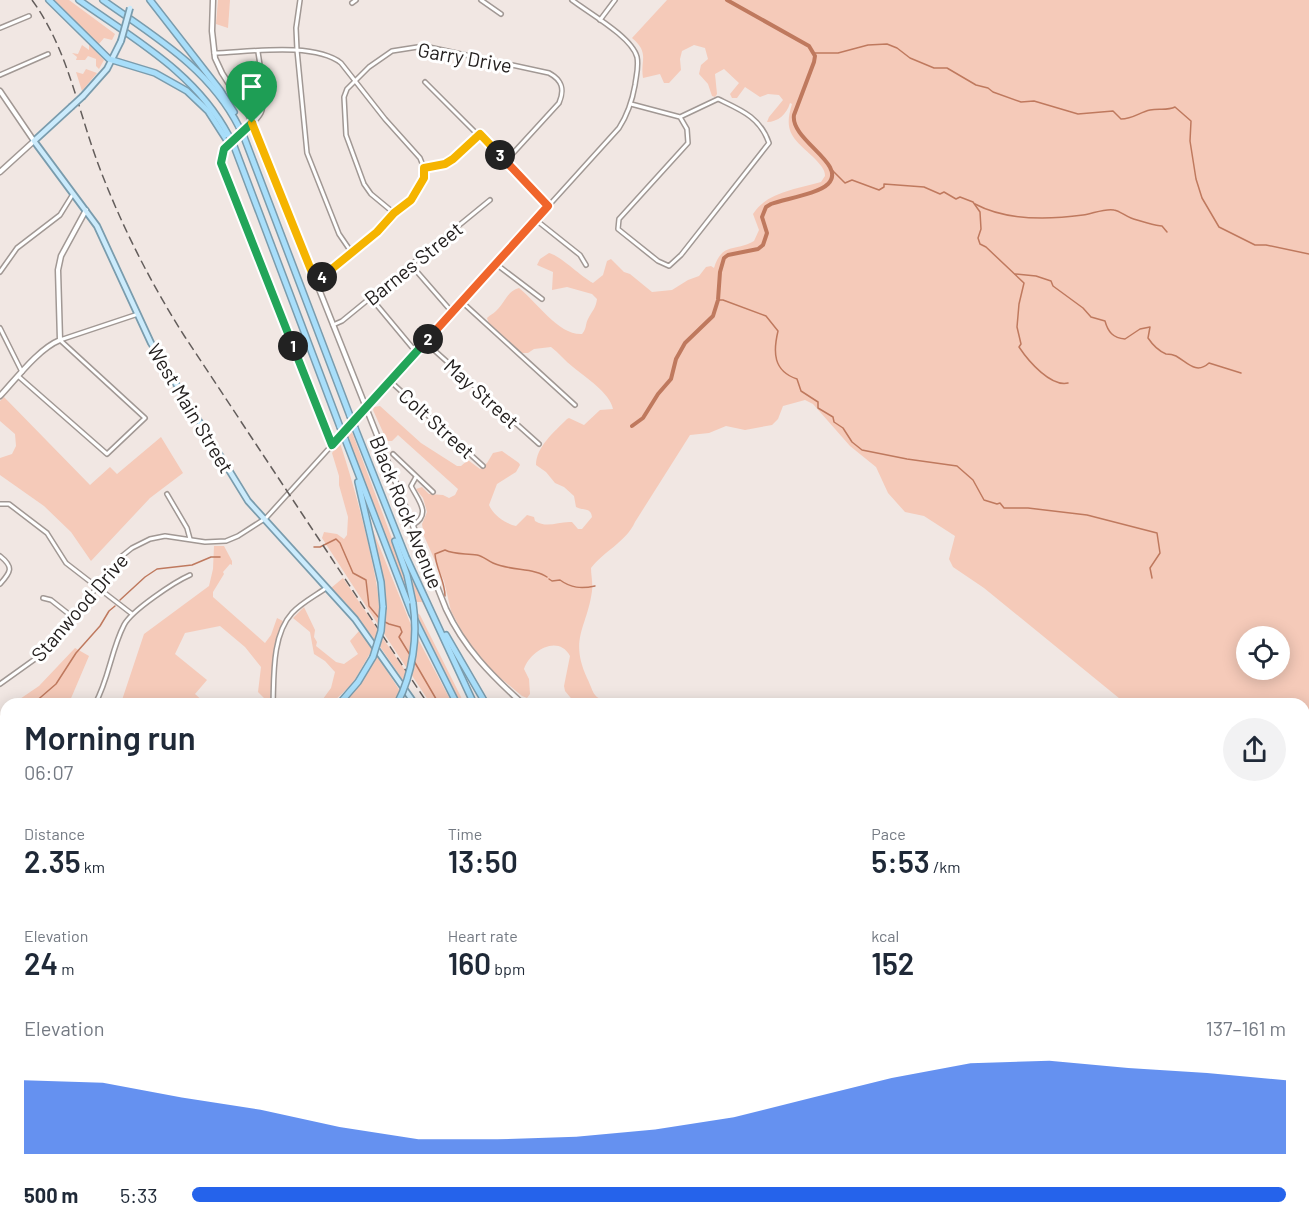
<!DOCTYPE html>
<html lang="en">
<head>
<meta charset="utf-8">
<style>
  body { margin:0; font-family:Barlow,sans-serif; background:#f2f2f3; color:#1f2937; height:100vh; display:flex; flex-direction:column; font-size:22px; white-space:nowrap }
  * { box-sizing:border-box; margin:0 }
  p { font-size:20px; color:#747a83 }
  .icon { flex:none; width:33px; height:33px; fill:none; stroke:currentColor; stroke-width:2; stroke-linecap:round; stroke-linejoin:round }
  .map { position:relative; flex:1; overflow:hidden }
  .sheet { position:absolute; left:0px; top:698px; width:1310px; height:532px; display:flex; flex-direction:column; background:#fff; border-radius:18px 18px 0 0; box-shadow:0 3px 15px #0003 }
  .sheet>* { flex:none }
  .fabs { position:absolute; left:1236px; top:626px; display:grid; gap:12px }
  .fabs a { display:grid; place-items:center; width:54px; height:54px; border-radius:50%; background:#fff; box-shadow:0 3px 15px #0003; font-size:30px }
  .pin { position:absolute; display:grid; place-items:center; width:51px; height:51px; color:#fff; margin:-62px -26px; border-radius:50% 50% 50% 0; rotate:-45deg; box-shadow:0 0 6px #0007 }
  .pin .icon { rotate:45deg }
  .km { position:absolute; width:30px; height:30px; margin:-15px; border-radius:50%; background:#222; color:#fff; font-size:16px; line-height:30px; text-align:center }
  .round { display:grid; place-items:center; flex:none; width:63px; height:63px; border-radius:32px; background:#f2f2f3 }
  .headline { display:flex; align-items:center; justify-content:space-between; height:102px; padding:0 24px }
  h1 { font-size:33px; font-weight:600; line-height:45px }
  .metrics { display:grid; grid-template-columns:repeat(3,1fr); gap:9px; height:102px; padding:6px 24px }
  .metrics div { display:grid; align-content:center }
  .metrics b { font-size:30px; font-weight:600 }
  .metrics small { font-size:16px; font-weight:400 }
  .metrics p { font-size:16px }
  .chart { height:168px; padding:12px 24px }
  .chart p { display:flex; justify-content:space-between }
  .chart svg { width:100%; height:108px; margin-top:6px; fill:#2563eb; opacity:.7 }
  ul { padding:0 24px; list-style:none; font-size:20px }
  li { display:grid; grid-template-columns:96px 72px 1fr; align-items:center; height:45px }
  li i { height:15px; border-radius:8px; background:#2563eb }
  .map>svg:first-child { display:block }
  .green { fill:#f5cab9; fill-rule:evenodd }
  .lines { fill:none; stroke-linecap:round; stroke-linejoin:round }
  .stream { stroke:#bf795e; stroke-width:1.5 }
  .canal { stroke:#bf795e; stroke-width:4 }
  .minor-casing { stroke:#a19894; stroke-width:6 }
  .tertiary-casing { stroke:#a19894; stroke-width:7 }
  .secondary-casing { stroke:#a19894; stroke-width:7 }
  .primary-casing { stroke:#7a9cad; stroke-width:8 }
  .motorway-casing { stroke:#7a9cad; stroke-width:8 }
  .minor { stroke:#fff; stroke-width:3 }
  .tertiary { stroke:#fff; stroke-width:4 }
  .secondary { stroke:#fff; stroke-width:4 }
  .primary { stroke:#cbebfc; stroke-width:4.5 }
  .motorway { stroke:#a8defa; stroke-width:5 }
  .rail { stroke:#635d5b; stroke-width:1.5; stroke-dasharray:9 4.5; stroke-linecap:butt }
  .primary-bridge-casing { stroke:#7a9cad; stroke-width:8; stroke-linecap:butt }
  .motorway-bridge-casing { stroke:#7a9cad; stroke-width:8; stroke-linecap:butt }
  .primary-bridge { stroke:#cbebfc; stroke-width:4.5 }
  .motorway-bridge { stroke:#a8defa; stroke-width:5 }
  .split-1-casing { stroke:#fff; stroke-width:12 }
  .split-2-casing { stroke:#fff; stroke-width:12 }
  .split-3-casing { stroke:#fff; stroke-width:12 }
  .split-4-casing { stroke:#fff; stroke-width:12 }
  .split-5-casing { stroke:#fff; stroke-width:12 }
  .split-1 { stroke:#22a559; stroke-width:8 }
  .split-2 { stroke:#22a559; stroke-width:8 }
  .split-3 { stroke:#f0652b; stroke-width:8 }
  .split-4 { stroke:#f5b400; stroke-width:8 }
  .split-5 { stroke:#f5b400; stroke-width:8 }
  .labels { text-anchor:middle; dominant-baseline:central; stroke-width:6; stroke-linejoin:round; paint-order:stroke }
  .street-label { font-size:20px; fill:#24201f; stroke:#fff }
</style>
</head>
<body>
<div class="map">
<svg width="1309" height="1229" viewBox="0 0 1309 1229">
  <rect width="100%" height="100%" fill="#f1e7e3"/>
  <!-- green -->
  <g class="green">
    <polygon points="52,0 69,0 115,34 112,40 104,38 98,45"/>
    <polygon points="218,0 230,0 228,28 216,24"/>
    <path d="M667 0H1309V1183L1304 1185V704L1125 703 984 588 953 567 949 559 955 536 924 516 905 512 888 493 876 467 850 446 813 404 805 400 783 406 778 419 772 425 745 430 726 426 709 433 690 435 635 522C626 542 604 551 591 568 591 575 593 583 592 591 587 628 569 638 587 678 595 694 591 697 611 703H575L565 691 564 686 570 656C558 634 530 651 524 669L529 679 530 694 527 698 522 696 492 671 465 637 451 611 444 581 424 536 422 524 427 512 423 498 416 489 422 487 429 494 443 495 449 498 455 495 458 489 398 435 392 441H387L373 410 374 407 380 406 421 443 457 466H461L468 460 480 469 487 463 493 453 502 451 519 463 520 465 516 472 497 484 489 505C493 515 506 524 516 526L527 515 534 517 535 521C548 529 558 521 572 522L578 529H582L592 517C591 507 583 511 576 507L574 496 564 487 555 483 546 472 536 465C536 447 554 432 567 419L569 418 584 425 600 410 613 409C610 393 585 377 573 367 565 361 559 353 551 347L534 349 528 353H522L489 324 487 318C490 315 493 314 496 311 505 303 506 292 519 288 538 303 558 335 582 334 587 328 585 325 588 319 592 311 596 308 597 299L592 294 567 287 552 290 553 272 537 265 540 259 549 253C561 256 580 276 593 283L603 275 607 261 611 259 624 272 630 274 652 292 672 290 688 280 699 276 706 267 711 266 714 268C722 242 735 252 754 241L759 230 753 214C767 192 797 189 821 182L825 176C825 169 821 166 816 160 796 140 782 135 792 104L790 103C787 114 778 122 767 122L769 117 783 100 779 95 768 94 760 97 745 87 737 98H732L730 94 739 83 724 69 715 74 717 94 715 97 712 96 708 84 699 74 701 65 708 59 705 48 694 45 682 51 680 59 681 70 669 83H664L660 74 643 78C640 60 650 53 632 38ZM1246 636H1280V669H1246Z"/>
    <polygon points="89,44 104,60 99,69 96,66 96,59 88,56 85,60 76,60 77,57 72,53 78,54 82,45 89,50"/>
    <polygon points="86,69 97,73 82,91 76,72 83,74"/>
    <polygon points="4,397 90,485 110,467 117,474 161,437 183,473 150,498 91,561 71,532 44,506 0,475 0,458 12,454 16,446 15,434 0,421 0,401"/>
    <polygon points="352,432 400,560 412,603 402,585 347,437"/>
    <path d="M340 443C351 476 360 509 368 543 374 571 381 597 379 626L322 538 324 532 337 534 344 539 347 535 348 517 339 485V476L332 453Z"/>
    <polygon points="372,528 413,630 408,670 383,632 384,590"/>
    <polygon points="214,546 224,546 232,561 232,565 230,564 223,572 224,574 213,592 213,597 265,643 271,635 277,618 283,621 274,646 270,699 264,698 258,692 261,667 245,647 220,626 185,633 175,654 207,680 195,694 205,703 121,703 144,634 209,586 213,569"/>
    <polygon points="411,574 438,632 422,602 416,602"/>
    <polygon points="343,578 378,630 375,640 346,603 331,588"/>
    <polygon points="304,607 315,630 314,637 317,642 316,646 336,662 344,664 358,654 350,641 359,631 373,648 353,683 332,703 320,703 331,688 335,672 325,661 314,654 310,632 293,618"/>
    <path d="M417 613 420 615 464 703H460C449 683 419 634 417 613Z"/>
    <polygon points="382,637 407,673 404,682 379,645"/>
    <polygon points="418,639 452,703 430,703 411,674"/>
    <polygon points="75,648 89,656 69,703 14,703 39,686"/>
    <polygon points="376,654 400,691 395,703 343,704 357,687"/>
    <polygon points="6,709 6,814 4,816 0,815 0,715"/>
    <polygon points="6,823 6,855 0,851 0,824"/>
    <polygon points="6,958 6,1038 0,1039 0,962"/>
    <polygon points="6,1053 6,1224 603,1224 604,1229 0,1229 0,1055"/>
    <polygon points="1309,1191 1309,1220 1304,1222 1304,1193"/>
    <polygon points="1235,1224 1300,1224 1289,1229 1233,1229 1236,1227"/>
  </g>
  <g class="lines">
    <!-- stream -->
    <g class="stream">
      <path d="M814 53H838L868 45 887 44 897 48 910 58 934 68H947L976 85 988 88 993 92 1021 102 1034 101 1078 114 1113 111 1121 119C1133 119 1140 112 1150 110 1159 108 1167 111 1175 107L1191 121 1190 141 1196 179 1202 198 1219 227 1255 245H1266L1309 254"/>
      <path d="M830 168 845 183 852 180 879 190 884 187V184L924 187 940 194 944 192 956 199 960 197 973 202 980 212 981 229 978 238 980 244 986 247 1024 283 1019 304 1017 327 1021 344 1019 347C1029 362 1051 387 1068 383"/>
      <path d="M975 204C1007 221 1047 220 1083 215 1092 214 1105 208 1114 210 1120 211 1125 216 1131 218 1136 220 1157 226 1162 226L1167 232"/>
      <path d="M1015 274 1036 276 1051 281 1053 286 1083 308 1091 317 1105 321C1108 332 1113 338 1125 339L1140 329 1150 327 1148 338C1152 344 1159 351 1166 354 1168 354 1174 355 1176 356 1187 362 1196 375 1209 363L1241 373"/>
      <path d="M718 300H723L766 316 778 331C773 352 773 371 797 379L801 391 818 402V408L833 417 834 422 843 428 852 442 862 450 907 459 957 466 973 480 984 500 997 504 1000 503 1004 508H1028L1087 515 1157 533 1160 553 1150 568 1152 578"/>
      <polyline points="314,547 320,547 336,539 340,543 353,573 366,580 369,606 379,618"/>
      <path d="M549 579 552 581 560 580C571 588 581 589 595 586"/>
      <path d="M445 596C445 581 436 569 435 554L445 550C455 555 466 553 477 555 483 556 488 561 493 563 510 571 535 568 547 577"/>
      <polyline points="120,600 145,577 157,569 192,565 211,557 220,557"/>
      <polyline points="383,621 389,624 400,627 402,632 399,637 410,655"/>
      <polyline points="414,661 439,704"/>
      <polyline points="18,704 26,700 34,703 56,684 76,653 100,626 109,611 115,606"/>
      <polyline points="0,740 6,724"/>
      <polyline points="0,746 0,762"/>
      <polyline points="755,1229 756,1224"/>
    </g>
    <!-- canal -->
    <path class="canal" d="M632 426 643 418 658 394 671 379 676 359 685 343 713 316 718 300 720 272 724 258 728 255 758 249 763 245 767 233 762 217 766 207 771 204C784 199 818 194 828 184 848 164 790 140 794 115L814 62 815 56 809 46 727 0"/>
    <!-- minor casing -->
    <g class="minor-casing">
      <g id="minor">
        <polyline points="300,0 296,28 297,50 307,153 339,234 352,253"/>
        <polyline points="481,0 501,14"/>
        <polyline points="352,3 356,0"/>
        <polyline points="600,20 615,0"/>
        <polyline points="0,28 29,16"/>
        <path d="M258 52C260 66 267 101 261 113 251 132 220 140 221 163L332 445"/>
        <path d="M214 53C249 52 314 42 341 63L385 119 420 158 424 168V178L411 200 394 213 377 232 322 277 316 280"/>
        <polyline points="0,75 48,54"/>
        <polyline points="425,82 548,205"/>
        <path d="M631 104 680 117 718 99C741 110 760 117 769 143L681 255 669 266 658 261 618 229 619 219 688 143 687 129 680 117"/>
        <polyline points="424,168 445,164 453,159 480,134"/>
        <path d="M394 213 371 194 364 184 346 135 344 97 347 89 369 67 392 51 424 46 549 73C562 80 565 89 559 103L506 161"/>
        <polyline points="536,220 580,255 586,265"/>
        <polyline points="496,264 542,299"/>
        <polyline points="412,266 452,312"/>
        <polyline points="0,272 17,248 60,215 73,194"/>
        <polyline points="371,298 416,352"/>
        <polyline points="462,302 575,405"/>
        <polyline points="333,325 342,321 490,200"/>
        <polyline points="0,328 22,372"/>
        <polyline points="425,342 539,444"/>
        <polyline points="18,376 107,454 145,418 60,340 138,314"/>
        <polyline points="390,381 483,466"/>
        <polyline points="393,454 433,492"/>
        <polyline points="167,494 187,528 190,539"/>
        <polyline points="0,504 9,504 47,533 66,563 132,614"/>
        <path d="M413 525C432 514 418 500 411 486L416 477"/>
        <path d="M0 556C14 567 11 572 0 584"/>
        <polyline points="43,598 51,600 70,615"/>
        <path d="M0 684 42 654 67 619 90 596 122 556 132 548 150 539 165 536 205 542 226 541 238 536 266 518 619 128C628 114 632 102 635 85 636 76 639 67 637 57 632 37 589 13 572 0"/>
        <path d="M95 704C109 679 111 650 124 625 131 611 174 582 190 575"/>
        <path d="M273 704C274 675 272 635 292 613 301 603 315 596 326 588"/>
        <polyline points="0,1156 6,1158"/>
        <polyline points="1304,1189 1309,1187"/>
        <polyline points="996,1224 1002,1229"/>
        <polyline points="1184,1224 1186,1229"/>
        <polyline points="1197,1229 1208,1224"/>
      </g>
    </g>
    <!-- tertiary casing -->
    <g class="tertiary-casing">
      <g id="tertiary">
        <path d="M213 0 212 31 215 58 222 73 248 114 257 133 446 609C464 648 491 675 523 704"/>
        <polyline points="937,1224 942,1229"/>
      </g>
    </g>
    <!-- secondary casing -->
    <g class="secondary-casing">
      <g id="secondary">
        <polyline points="0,91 34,141 0,172"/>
        <path d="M0 396C16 379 38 349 60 340L58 270 61 256 86 210"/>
      </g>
    </g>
    <!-- primary casing -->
    <g class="primary-casing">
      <g id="primary">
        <polyline points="83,96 107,69 121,41"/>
        <polyline points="71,107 34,141 97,226 151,343 248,501 355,619 415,704"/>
        <polyline points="652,1224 653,1229"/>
      </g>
    </g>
    <!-- motorway casing -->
    <g class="motorway-casing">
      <g id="motorway">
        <polyline points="49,0 109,59 155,73 187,91 208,111 226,139"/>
        <path d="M79 0C135 40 196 73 229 136"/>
        <path d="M103 0C155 37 209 68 239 127"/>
        <polyline points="150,0 220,90 234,112"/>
        <polyline points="244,137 350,416"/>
        <polyline points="234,146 340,427"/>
        <polyline points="355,428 406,557 474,704"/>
        <polyline points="345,439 412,614 457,704"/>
        <polyline points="358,482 381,582 383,607"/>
        <polyline points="395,541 407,575 413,603"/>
        <polyline points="446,635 486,704"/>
        <polyline points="339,704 358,682 373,657"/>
        <polyline points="0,857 6,861"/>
        <polyline points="0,884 6,893"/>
        <polyline points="0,905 6,901"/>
        <polyline points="0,947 6,944"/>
        <polyline points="0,956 6,953"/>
        <polyline points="0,1046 6,1044"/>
        <polyline points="0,1051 6,1049"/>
        <polyline points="813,1224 817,1229"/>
        <polyline points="838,1224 842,1229"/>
        <polyline points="868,1224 875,1229"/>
      </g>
    </g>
    <!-- minor -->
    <use href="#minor" class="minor"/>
    <!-- tertiary -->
    <use href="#tertiary" class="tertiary"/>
    <!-- secondary -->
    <use href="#secondary" class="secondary"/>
    <!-- primary -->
    <use href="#primary" class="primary"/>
    <!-- motorway -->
    <use href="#motorway" class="motorway"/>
    <!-- rail -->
    <g class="rail">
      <path d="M32 0C67 48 77 106 97 161 120 223 150 282 185 337L428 704"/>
      <polyline points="774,1224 777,1229"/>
    </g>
    <!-- primary-bridge casing -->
    <g class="primary-bridge-casing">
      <g id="primary-bridge">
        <polyline points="121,41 130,8"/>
        <polyline points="71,107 83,96"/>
      </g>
    </g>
    <!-- motorway-bridge casing -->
    <g class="motorway-bridge-casing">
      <g id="motorway-bridge">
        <polyline points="239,127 244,137"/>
        <polyline points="229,136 234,146"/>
        <polyline points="350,416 355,428"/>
        <polyline points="340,427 345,439"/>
        <polyline points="373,657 381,631 383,607"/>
        <path d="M397 704C413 673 418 637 413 603"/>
        <polyline points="1,893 6,901"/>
      </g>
    </g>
    <!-- primary-bridge -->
    <use href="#primary-bridge" class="primary-bridge"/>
    <!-- motorway-bridge -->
    <use href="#motorway-bridge" class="motorway-bridge"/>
  </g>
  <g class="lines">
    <!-- split-1 casing -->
    <g class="split-1-casing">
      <polyline id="split-1" points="252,123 224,149 221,163 293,346"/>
    </g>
    <!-- split-2 casing -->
    <g class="split-2-casing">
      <polyline id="split-2" points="293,346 332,445 428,339"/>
    </g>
    <!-- split-3 casing -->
    <g class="split-3-casing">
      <polyline id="split-3" points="428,339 548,206 500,155"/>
    </g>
    <!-- split-4 casing -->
    <g class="split-4-casing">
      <polyline id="split-4" points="322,277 377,232 394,213 411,200 424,178 424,168 445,164 453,159 480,134 500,155"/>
    </g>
    <!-- split-5 casing -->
    <g class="split-5-casing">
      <polyline id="split-5" points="252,123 315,280 322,277"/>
    </g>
    <!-- split-1 -->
    <use href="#split-1" class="split-1"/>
    <!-- split-2 -->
    <use href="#split-2" class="split-2"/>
    <!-- split-3 -->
    <use href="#split-3" class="split-3"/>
    <!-- split-4 -->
    <use href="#split-4" class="split-4"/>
    <!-- split-5 -->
    <use href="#split-5" class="split-5"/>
  </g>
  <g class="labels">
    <!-- street labels -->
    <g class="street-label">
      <text transform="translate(465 57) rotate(10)">Garry Drive</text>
      <text transform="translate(413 263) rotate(-39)">Barnes Street</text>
      <text transform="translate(482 393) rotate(42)">May Street</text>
      <text transform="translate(191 408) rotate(59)">West Main Street</text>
      <text transform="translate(437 423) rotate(42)">Colt Street</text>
      <text transform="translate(407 512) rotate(68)">Black Rock Avenue</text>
      <text transform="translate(79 607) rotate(-49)">Stanwood Drive</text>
    </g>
  </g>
</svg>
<div class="fabs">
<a><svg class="icon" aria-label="locate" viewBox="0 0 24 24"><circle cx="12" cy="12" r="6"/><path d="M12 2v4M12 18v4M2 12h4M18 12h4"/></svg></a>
</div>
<div class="pin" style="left:252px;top:123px;background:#1e9e55"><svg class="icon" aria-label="arrive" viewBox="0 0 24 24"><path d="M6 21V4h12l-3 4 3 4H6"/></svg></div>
<b class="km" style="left:293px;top:346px">1</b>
<b class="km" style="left:428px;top:339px">2</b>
<b class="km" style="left:500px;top:155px">3</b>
<b class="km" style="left:322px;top:277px">4</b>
<section class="sheet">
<div class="headline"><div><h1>Morning run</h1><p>06:07</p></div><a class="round"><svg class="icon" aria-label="share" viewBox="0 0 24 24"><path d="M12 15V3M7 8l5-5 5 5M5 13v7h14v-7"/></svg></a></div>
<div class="metrics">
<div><p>Distance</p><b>2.35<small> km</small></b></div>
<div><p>Time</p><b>13:50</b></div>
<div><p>Pace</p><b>5:53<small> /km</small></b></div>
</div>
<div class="metrics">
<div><p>Elevation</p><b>24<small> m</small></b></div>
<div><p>Heart rate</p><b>160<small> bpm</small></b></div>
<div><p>kcal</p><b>152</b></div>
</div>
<div class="chart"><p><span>Elevation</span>137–161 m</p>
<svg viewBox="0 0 160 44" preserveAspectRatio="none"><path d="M0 44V14L10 15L20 21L30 26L40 33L50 38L60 38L70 37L80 34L90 29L100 21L110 13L120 7L130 6L140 9L150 11L160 14V44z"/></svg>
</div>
<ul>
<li><b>500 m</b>5:33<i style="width:100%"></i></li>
</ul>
</section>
</div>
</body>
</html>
